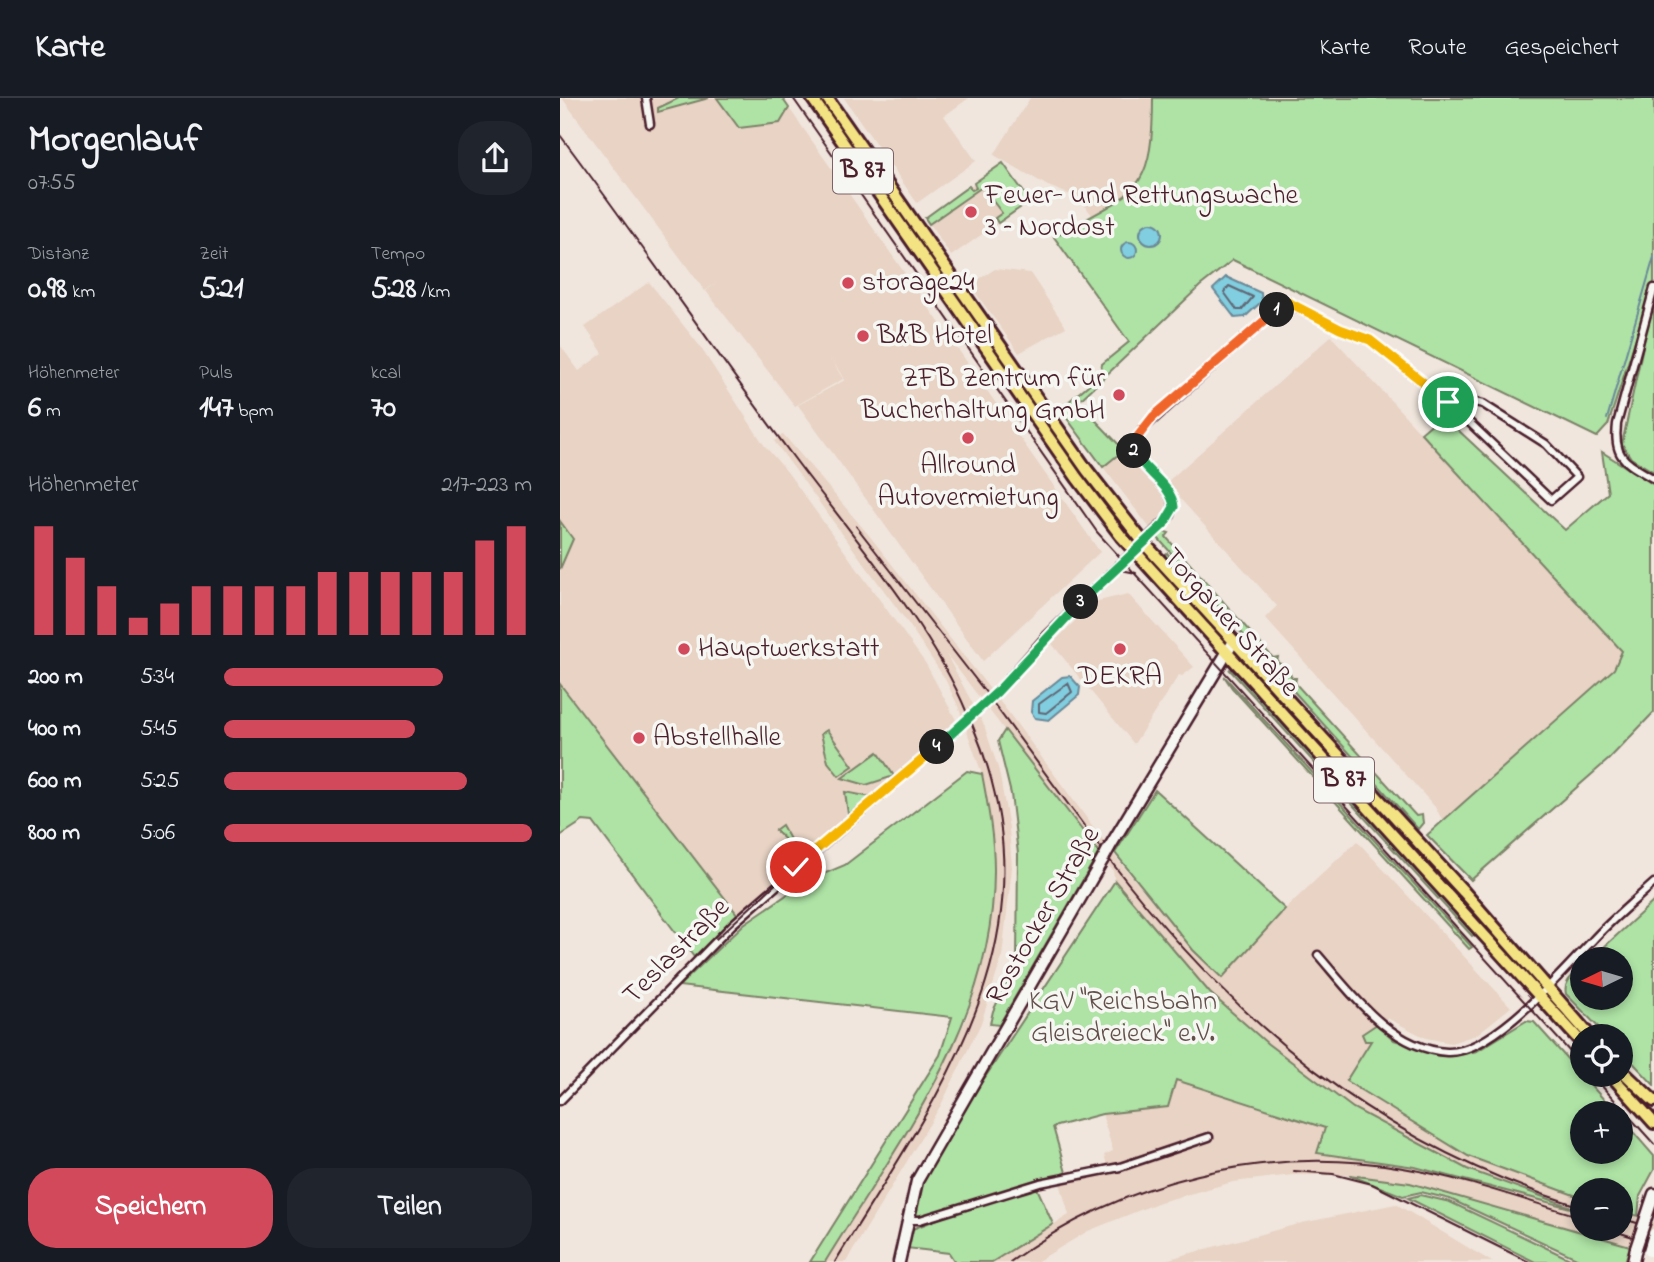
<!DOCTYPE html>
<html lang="de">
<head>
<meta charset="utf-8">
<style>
  body { margin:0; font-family:"Indie Flower",sans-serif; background:#20242c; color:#f1f3f6; height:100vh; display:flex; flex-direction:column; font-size:26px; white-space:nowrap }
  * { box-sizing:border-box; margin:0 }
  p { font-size:23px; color:#9ea1a6 }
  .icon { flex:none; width:38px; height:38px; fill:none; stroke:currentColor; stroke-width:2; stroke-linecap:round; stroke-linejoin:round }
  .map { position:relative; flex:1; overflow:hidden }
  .sheet { display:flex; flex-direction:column; background:#171b24; width:560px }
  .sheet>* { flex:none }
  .needle { width:46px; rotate:265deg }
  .controls { position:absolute; left:1010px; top:849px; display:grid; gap:14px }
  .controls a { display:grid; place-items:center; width:63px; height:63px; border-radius:50%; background:#171b24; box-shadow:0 4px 10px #0003; font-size:35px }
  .pin { position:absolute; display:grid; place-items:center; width:60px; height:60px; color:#fff; margin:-30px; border:4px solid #fff; border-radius:50%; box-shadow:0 2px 7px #0007 }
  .km { position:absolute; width:35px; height:35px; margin:-18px; border-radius:50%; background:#222; color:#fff; font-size:19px; line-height:35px; text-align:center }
  .round { display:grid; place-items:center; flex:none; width:74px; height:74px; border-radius:28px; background:#20242c }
  .summary { display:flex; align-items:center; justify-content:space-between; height:119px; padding:0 28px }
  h1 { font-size:38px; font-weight:700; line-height:52px }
  .figures { display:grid; grid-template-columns:repeat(3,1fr); gap:10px; height:119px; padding:7px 28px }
  .figures div { display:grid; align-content:center }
  .figures b { font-size:30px; font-weight:700 }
  .figures small { font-size:19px; font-weight:400 }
  .figures p { font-size:19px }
  .chart { height:196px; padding:14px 28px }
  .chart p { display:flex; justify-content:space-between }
  .chart svg { width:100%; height:126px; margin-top:7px; stroke:#d1495b; stroke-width:6 }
  .cta { display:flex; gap:14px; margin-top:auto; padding:14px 28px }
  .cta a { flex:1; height:80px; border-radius:28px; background:#d1495b; color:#fff; font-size:28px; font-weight:700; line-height:80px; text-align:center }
  .cta a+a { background:#20242c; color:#f1f3f6 }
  ul { padding:0 28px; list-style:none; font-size:23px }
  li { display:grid; grid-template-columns:112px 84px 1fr; align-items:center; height:52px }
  li i { height:18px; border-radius:9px; background:#d1495b }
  header { display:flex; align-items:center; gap:42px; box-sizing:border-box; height:98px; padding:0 35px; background:#171b24; border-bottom:2px solid #363941 }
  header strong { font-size:33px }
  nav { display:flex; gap:38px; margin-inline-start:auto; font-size:24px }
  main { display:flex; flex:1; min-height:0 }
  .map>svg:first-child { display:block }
  .built { fill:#e8d3c4 }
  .green { fill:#aee3a5; stroke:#7c8168; stroke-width:2 }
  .water { fill:#80cedf; stroke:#6a8897; stroke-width:2 }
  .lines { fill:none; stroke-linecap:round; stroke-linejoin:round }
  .shore { stroke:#606573; stroke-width:2 }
  .stream { stroke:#6a8897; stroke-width:2 }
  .minor-casing { stroke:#4a1f2b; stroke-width:11 }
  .secondary-casing { stroke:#4a1f2b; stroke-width:15 }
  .primary-casing { stroke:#4a1f2b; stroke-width:16 }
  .minor { stroke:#f6f6f2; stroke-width:6 }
  .secondary { stroke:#f6f6f2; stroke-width:10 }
  .primary { stroke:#f4e382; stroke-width:10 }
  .tram { stroke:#4a1f2b; stroke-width:2 }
  .rail { stroke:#4a1f2b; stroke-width:2 }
  .minor-bridge-casing { stroke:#4a1f2b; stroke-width:11; stroke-linecap:butt }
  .secondary-bridge-casing { stroke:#4a1f2b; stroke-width:15; stroke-linecap:butt }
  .minor-bridge { stroke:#f6f6f2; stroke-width:6 }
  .secondary-bridge { stroke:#f6f6f2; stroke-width:10 }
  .split-1-casing { stroke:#fff; stroke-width:14 }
  .split-2-casing { stroke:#fff; stroke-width:14 }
  .split-3-casing { stroke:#fff; stroke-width:14 }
  .split-4-casing { stroke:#fff; stroke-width:14 }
  .split-5-casing { stroke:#fff; stroke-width:14 }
  .split-1 { stroke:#f5b400; stroke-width:9 }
  .split-2 { stroke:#f0652b; stroke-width:9 }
  .split-3 { stroke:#22a559; stroke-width:9 }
  .split-4 { stroke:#22a559; stroke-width:9 }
  .split-5 { stroke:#f5b400; stroke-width:9 }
  .poi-dot { fill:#d1495b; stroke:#f6f6f2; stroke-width:2.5 }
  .labels { text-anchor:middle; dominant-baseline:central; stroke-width:7; stroke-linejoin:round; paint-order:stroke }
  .shield { fill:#f6f6f2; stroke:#7e6067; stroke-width:2 }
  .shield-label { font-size:26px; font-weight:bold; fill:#4a1f2b }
  .poi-label { font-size:28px; fill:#4a1f2b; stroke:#f6f6f2; text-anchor:start }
  .street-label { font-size:28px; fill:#4a1f2b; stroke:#f6f6f2 }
  .park-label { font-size:28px; fill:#63504a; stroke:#f6f6f2 }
</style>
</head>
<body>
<header>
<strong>Karte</strong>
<nav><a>Karte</a><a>Route</a><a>Gespeichert</a></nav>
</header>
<main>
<section class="sheet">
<div class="summary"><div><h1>Morgenlauf</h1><p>07:55</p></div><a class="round"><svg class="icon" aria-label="share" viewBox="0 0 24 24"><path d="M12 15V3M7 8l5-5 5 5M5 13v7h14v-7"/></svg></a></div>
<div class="figures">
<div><p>Distanz</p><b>0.98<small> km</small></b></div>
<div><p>Zeit</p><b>5:21</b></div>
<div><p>Tempo</p><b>5:28<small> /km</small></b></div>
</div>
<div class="figures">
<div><p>Höhenmeter</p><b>6<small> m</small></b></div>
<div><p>Puls</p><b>147<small> bpm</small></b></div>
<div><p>kcal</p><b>70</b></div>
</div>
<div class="chart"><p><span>Höhenmeter</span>217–223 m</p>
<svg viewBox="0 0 160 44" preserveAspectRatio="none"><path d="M5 44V6M15 44V17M25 44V27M35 44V38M45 44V33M55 44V27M65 44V27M75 44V27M85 44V27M95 44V22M105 44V22M115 44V22M125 44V22M135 44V22M145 44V11M155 44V6"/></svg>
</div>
<ul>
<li><b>200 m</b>5:34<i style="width:71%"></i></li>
<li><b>400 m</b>5:45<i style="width:62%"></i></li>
<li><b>600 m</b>5:25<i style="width:79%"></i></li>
<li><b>800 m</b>5:06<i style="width:100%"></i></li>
</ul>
<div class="cta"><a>Speichern</a><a>Teilen</a></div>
</section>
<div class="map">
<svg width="1094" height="1164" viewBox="0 0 1094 1164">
  <rect width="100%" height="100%" fill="#f0e6dd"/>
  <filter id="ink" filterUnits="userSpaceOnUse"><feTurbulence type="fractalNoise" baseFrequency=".0143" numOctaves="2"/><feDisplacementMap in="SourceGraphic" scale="14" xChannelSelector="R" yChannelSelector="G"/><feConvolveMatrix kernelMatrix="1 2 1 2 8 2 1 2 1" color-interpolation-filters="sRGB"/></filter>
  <g filter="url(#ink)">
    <!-- built -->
    <g class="built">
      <polygon points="2,0 222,0 540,454 423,563 238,307 285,282 271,261 283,281 235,308 146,193 159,183 145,193"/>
      <polygon points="284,0 409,0 384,18 416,63 357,105"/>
      <polygon points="470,0 593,0 593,45 589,67 580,86 567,97 532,117 519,100 488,88 434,57"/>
      <polygon points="443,65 470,103 391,158 365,120"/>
      <polygon points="435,171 470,175 506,229 459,255 410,187"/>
      <polygon points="89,184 139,247 204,347 228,375 366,566 396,622 311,699 285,694 286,719 177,816 0,586 0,471 13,441 0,423 0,247 19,273 43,255 25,229"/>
      <polygon points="771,238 1062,552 1054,571 883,723 875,709 705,520 717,508 606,385"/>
      <polygon points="223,336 308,436 448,614 554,757 633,852 662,880 725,811 797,743 951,909 916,937 891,945 866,940 827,920 786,984 908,1058 1022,1100 1022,1130 1060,1130 1061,1113 1094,1124 1094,1154 850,1085 789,1077 733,1077 673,1084 600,1104 528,1133 476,1164 432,1164 509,1117 500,1085 549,1073 544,1057 553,1053 542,1016 573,1011 615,982 765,1030 758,1055 855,1069 1014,1110 952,1090 873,1055 793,1010 708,946 650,895 603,841 555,783 553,773 386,556 424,627 439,673 449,730 452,770 442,859 421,925 381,1007 286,1164 265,1164 368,999 407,920 426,854 434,771 432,732 422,676 398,608 385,581 350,528 214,343"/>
      <polygon points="564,352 610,400 603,417 590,430 543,369"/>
      <polygon points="568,496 634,569 622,578 619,577 574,646 492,546 534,504"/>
      <polygon points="836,1106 932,1164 598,1164 742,1125"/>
    </g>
    <!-- green -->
    <g class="green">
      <polygon points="119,0 149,0 98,14 98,10"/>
      <polygon points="157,0 222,0 229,10 220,25 179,30"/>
      <path d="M593 0H1094V184L1048 327 1037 339 673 162 640 188 518 304 564 352 543 369 500 311 540 277 542 266 569 244 494 139C574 93 593 100 593 0Z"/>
      <polygon points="443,65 470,103 438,125 435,120 442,115 422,89 369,126 365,120 409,88 412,92 416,90 414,85"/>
      <polygon points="1094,197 1094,374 1071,360 1062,346"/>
      <polygon points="882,317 1005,432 1048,395 1042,354 1094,387 1094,614 1048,662 911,782 867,737 1054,571 1062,553 861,335"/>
      <polygon points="0,423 13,441 0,471"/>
      <polygon points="603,433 609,435 606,439 713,560 718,559 717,564 726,569 718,576 597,439"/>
      <polygon points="607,455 665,526 656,519 604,457"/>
      <polygon points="679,560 746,628 970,876 968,878"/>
      <polygon points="669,571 682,578 915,836 912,838"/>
      <polygon points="728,571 732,580 736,580 735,585 856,718 862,717 863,725 858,731 720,578"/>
      <polygon points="664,578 912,849 909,851 672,590"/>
      <polygon points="0,586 177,816 134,859 33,724 23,723 0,738"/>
      <polygon points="267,632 293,668 279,678 268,664 261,636"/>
      <polygon points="445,632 539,754 439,927 430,926 433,913 457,863 458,756 451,696 438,643"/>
      <polygon points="318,654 334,678 306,687 282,680"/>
      <path d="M407 673 422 676C428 708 434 739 434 771 435 923 340 1041 265 1164H250L380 957 392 919 119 888 184 826 247 783 285 767Z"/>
      <polygon points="595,692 725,811 662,880 633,852 555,755"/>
      <polygon points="285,694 311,699 288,717"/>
      <polygon points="222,727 236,752 215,732"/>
      <polygon points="555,783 650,895 708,946 793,1010 907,1071 1022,1113 855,1069 757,1055 765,1030 616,982 608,1009 542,1016 493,1029 507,1078 492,1079 361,1118 354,1117 360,1087 412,999"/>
      <path d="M1094 803V987L1061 952 1060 938H1047L1006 896C1003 883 1014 877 1022 869V900H1060V861H1031Z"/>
      <polygon points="966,923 974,924 1056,1015 1022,1015 1022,1054 1060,1054 1061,1020 1094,1058 1094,1072 1080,1098 1078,1118 1061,1113 1060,1092 1022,1092 1022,1100 908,1058 786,983 811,943 805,943 802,936 817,926 834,942 879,955 899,957 917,953"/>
      <polygon points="789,1077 850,1085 1070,1148 1065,1164 1025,1164 890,1101 861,1094 843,1098"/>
      <polygon points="477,1090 493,1126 432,1164 395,1164 389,1155 346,1150 350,1132 393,1115"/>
      <polygon points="860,1097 890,1104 1016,1164 975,1164 848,1100"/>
    </g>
    <!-- water -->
    <g class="water">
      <circle cx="591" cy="136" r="11"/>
      <circle cx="569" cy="152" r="8"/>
      <polygon points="666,179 701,195 702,203 685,219 675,220 653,191"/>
      <polygon points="510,578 520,589 519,597 489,622 475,620 471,614 472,603 502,579"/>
    </g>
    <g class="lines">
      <!-- shore -->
      <g class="shore">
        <polygon points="669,188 693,199 682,212 677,212 664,194"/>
        <polygon points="508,585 512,594 486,615 479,614 479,606"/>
      </g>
      <!-- stream -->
      <polyline class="stream" points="1047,321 1094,159"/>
      <!-- minor casing -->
      <g class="minor-casing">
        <g id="minor">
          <polyline points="86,0 90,26"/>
          <path d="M1094 190 1057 326C1053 361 1066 364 1094 381"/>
          <path d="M437 594 485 539 611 417C621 394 584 374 574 354L575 342 582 332 726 203 780 231 810 242 888 304 991 402 1017 379 986 346 923 306 910 303 888 304"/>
          <path d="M758 857C791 895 831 951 887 954 933 956 1001 875 1032 843 1051 822 1073 804 1094 785"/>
          <polyline points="0,1003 173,826 399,629"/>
          <polyline points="347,1122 360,1122 480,1085 560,1069 649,1039"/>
        </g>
      </g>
      <!-- secondary casing -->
      <g class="secondary-casing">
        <g id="secondary">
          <polyline points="549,750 674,543"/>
          <polyline points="1086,1120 1094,1096"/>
          <polyline points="339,1164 357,1083 543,761"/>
          <polyline points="1073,1164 1076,1150"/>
        </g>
      </g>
      <!-- primary casing -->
      <g class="primary-casing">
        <g id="primary">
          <polyline points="252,0 517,380 561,438 1022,945"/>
          <polyline points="267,0 527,372 584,445 904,794 1030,938"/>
          <polyline points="1060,971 1094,1003"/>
          <polyline points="1050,976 1094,1025"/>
        </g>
      </g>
      <!-- minor -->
      <use href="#minor" class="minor"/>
      <!-- secondary -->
      <use href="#secondary" class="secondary"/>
      <!-- primary -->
      <use href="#primary" class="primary"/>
      <!-- tram -->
      <g class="tram">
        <polyline points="233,0 537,434 1022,967"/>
        <polyline points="156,841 284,723 364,657 441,587 484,538 548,476 561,472 576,475"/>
        <polyline points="1031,976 1094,1046"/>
      </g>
      <!-- rail -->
      <g class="rail">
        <path d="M0 37C79 142 153 251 231 356 288 433 371 527 407 615"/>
        <polyline points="296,428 427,596"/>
        <polyline points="434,606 542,752"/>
        <path d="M549 761C675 925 815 1044 1015 1107"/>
        <polyline points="734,1073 773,1076 812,1086 969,1164"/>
        <polyline points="1060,1120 1077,1125"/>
        <polyline points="1045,1130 1073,1139"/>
        <path d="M275 1164C381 991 502 838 412 626"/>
        <path d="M450 1164C563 1081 705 1047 843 1070 903 1080 963 1102 1022 1119"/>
      </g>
      <!-- minor-bridge casing -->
      <g class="minor-bridge-casing">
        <polyline id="minor-bridge" points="399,629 437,594"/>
      </g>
      <!-- secondary-bridge casing -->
      <g class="secondary-bridge-casing">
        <g id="secondary-bridge">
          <polyline points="543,761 549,750"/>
          <polyline points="1076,1150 1086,1120"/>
          <polyline points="1089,1153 1094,1136"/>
        </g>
      </g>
      <!-- minor-bridge -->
      <use href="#minor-bridge" class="minor-bridge"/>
      <!-- secondary-bridge -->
      <use href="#secondary-bridge" class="secondary-bridge"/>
    </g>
  </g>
  <g class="lines" filter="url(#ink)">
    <!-- split-1 casing -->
    <g class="split-1-casing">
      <polyline id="split-1" points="717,212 726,203 780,231 810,242 888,304"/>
    </g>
    <!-- split-2 casing -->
    <g class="split-2-casing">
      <polyline id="split-2" points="574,353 575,342 593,319 717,212"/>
    </g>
    <!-- split-3 casing -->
    <g class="split-3-casing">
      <path id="split-3" d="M521 504 604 426 614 409C612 387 583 373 574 353"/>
    </g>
    <!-- split-4 casing -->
    <g class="split-4-casing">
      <polyline id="split-4" points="377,649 437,594 521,504"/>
    </g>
    <!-- split-5 casing -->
    <g class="split-5-casing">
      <polyline id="split-5" points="236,769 377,649"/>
    </g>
    <!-- split-1 -->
    <use href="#split-1" class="split-1"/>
    <!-- split-2 -->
    <use href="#split-2" class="split-2"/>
    <!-- split-3 -->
    <use href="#split-3" class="split-3"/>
    <!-- split-4 -->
    <use href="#split-4" class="split-4"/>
    <!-- split-5 -->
    <use href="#split-5" class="split-5"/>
  </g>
  <!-- markers -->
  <g class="poi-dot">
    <circle cx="411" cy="114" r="7"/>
    <circle cx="288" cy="185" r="7"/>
    <circle cx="303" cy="238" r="7"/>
    <circle cx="559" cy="297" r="7"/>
    <circle cx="408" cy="340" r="7"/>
    <circle cx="124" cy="551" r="7"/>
    <circle cx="560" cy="551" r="7"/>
    <circle cx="79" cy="640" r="7"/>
  </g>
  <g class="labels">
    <!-- shield labels -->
    <g class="shield">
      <rect x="273" y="50.5" width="60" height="45" rx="5"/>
      <rect x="754" y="659.5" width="60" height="45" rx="5"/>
    </g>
    <g class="shield-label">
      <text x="303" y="73">B 87</text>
      <text x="784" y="682">B 87</text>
    </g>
    <!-- poi labels -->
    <g class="poi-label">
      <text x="425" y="98">Feuer- und Rettungswache<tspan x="425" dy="32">3 – Nordost</tspan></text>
      <text x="302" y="185">storage24</text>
      <text x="317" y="238">B&amp;B Hotel</text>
      <text x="545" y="281" text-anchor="end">ZFB Zentrum für<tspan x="545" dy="32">Bucherhaltung GmbH</tspan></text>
      <text x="408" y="368" text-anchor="middle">Allround<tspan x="408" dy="32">Autovermietung</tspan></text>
      <text x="138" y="551">Hauptwerkstatt</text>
      <text x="560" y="579" text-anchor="middle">DEKRA</text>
      <text x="93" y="640">Abstellhalle</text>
    </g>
    <!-- street labels -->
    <g class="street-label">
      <text transform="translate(670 525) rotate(48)">Torgauer Straße</text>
      <text transform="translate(484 818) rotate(-60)">Rostocker Straße</text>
      <text transform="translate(117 854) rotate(-45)">Teslastraße</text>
    </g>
    <!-- park labels -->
    <g class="park-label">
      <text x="563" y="904">KGV "Reichsbahn<tspan x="563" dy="32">Gleisdreieck" e.V.</tspan></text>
    </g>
  </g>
</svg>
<div class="controls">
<a><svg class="needle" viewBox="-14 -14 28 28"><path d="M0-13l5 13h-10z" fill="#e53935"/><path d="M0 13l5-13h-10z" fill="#9ea1a6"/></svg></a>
<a><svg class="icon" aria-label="locate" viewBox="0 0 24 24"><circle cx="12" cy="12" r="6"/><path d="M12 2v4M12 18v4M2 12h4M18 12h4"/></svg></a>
<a>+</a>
<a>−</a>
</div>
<div class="pin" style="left:888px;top:304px;background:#1e9e55"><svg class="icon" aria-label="arrive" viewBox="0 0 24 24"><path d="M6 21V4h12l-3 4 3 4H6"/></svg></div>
<div class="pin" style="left:236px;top:769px;background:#d93025"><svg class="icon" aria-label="check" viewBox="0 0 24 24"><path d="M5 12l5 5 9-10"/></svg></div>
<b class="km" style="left:717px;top:212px">1</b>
<b class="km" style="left:574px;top:353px">2</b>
<b class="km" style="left:521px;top:504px">3</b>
<b class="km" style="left:377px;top:649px">4</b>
</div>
</main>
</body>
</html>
